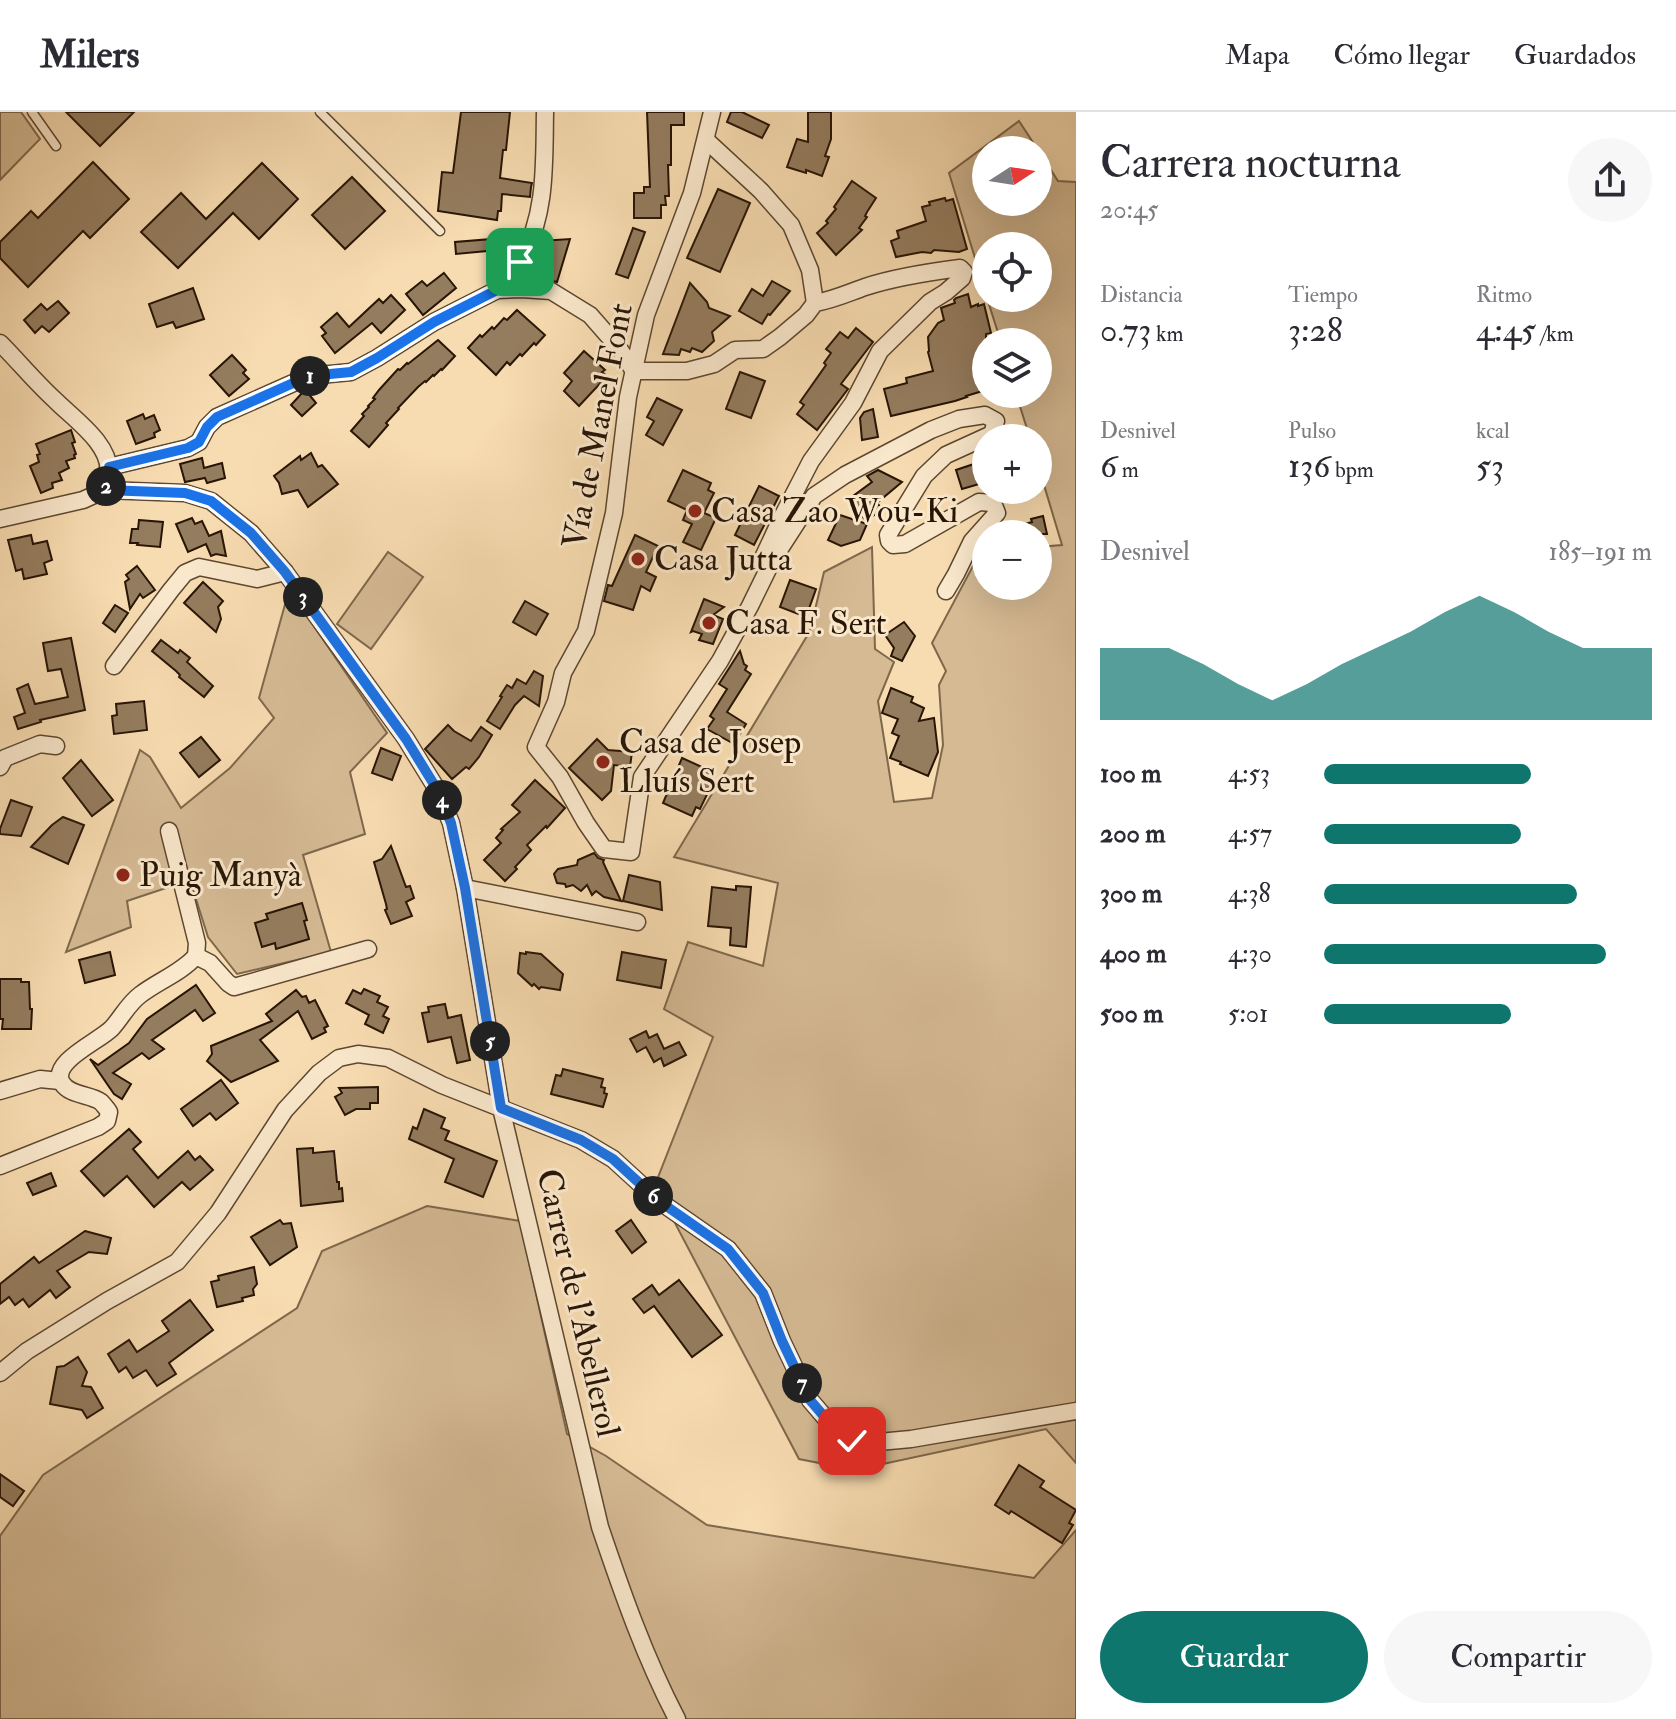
<!DOCTYPE html>
<html lang="es">
<head>
<meta charset="utf-8">
<style>
  body { margin:0; font-family:"IM FELL Double Pica",serif; background:#f7f7f7; color:#2b2b33; height:100vh; display:flex; flex-direction:column; font-size:30px; white-space:nowrap }
  * { box-sizing:border-box; margin:0 }
  p { font-size:26px; color:#7c7c81 }
  .icon { flex:none; width:44px; height:44px; fill:none; stroke:currentColor; stroke-width:2; stroke-linecap:round; stroke-linejoin:round }
  .map { position:relative; flex:1; overflow:hidden }
  .panel { display:flex; flex-direction:column; background:#fff; width:600px }
  .panel>* { flex:none }
  .needle { width:52px; rotate:78deg }
  .controls { position:absolute; left:972px; top:24px; display:grid; gap:16px }
  .controls a { display:grid; place-items:center; width:80px; height:80px; border-radius:50%; background:#fff; box-shadow:0 8px 32px #0002; font-size:40px }
  .pin { position:absolute; display:grid; place-items:center; width:68px; height:68px; color:#fff; margin:-34px; border-radius:16px; box-shadow:0 4px 12px #0006 }
  .km { position:absolute; width:40px; height:40px; margin:-20px; border-radius:50%; background:#222; color:#fff; font-size:22px; line-height:40px; text-align:center }
  .round { display:grid; place-items:center; flex:none; width:84px; height:84px; border-radius:42px; background:#f7f7f7 }
  .summary { display:flex; align-items:center; justify-content:space-between; height:136px; padding:0 24px }
  h1 { font-size:44px; font-weight:600; line-height:60px }
  .figures { display:grid; grid-template-columns:repeat(3,1fr); gap:12px; height:136px; padding:8px 24px }
  .figures div { display:grid; align-content:center }
  .figures b { font-size:34px; font-weight:600 }
  .figures small { font-size:22px; font-weight:400 }
  .figures p { font-size:22px }
  .chart { height:224px; padding:16px 24px }
  .chart p { display:flex; justify-content:space-between }
  .chart svg { width:100%; height:144px; margin-top:8px; fill:#0f766e; opacity:.7 }
  .button { display:flex; gap:16px; margin-top:auto; padding:16px 24px }
  .button a { flex:1; height:92px; border-radius:48px; background:#0f766e; color:#fff; font-size:32px; font-weight:600; line-height:92px; text-align:center }
  .button a+a { background:#f7f7f7; color:#2b2b33 }
  ul { padding:0 24px; list-style:none; font-size:26px }
  li { display:grid; grid-template-columns:128px 96px 1fr; align-items:center; height:60px }
  li i { height:20px; border-radius:10px; background:#0f766e }
  header { display:flex; align-items:center; gap:48px; box-sizing:border-box; height:112px; padding:0 40px; background:#fff; border-bottom:2px solid #e1e1e2 }
  header strong { font-size:38px }
  nav { display:flex; gap:44px; margin-inline-start:auto; font-size:28px }
  main { display:flex; flex:1; min-height:0 }
  .map>svg:first-child { display:block }
  .green { fill:#d5ba94; stroke:#7e684c; stroke-width:2 }
  .building { fill:#947c5e; stroke:#281505; stroke-width:2 }
  .lines { fill:none; stroke-linecap:round; stroke-linejoin:round }
  .service-casing { stroke:#5c4730; stroke-width:11 }
  .minor-casing { stroke:#5c4730; stroke-width:19 }
  .service { stroke:#fae8cc; stroke-width:8 }
  .minor { stroke:#fae8cc; stroke-width:16 }
  .route-casing { stroke:#fff; stroke-width:16 }
  .route { stroke:#1a73e8; stroke-width:10 }
  .poi-dot { fill:#8f2418; stroke:#fae8cc; stroke-width:3 }
  .labels { text-anchor:middle; dominant-baseline:central; stroke-width:6; stroke-linejoin:round; paint-order:stroke }
  .street-label { font-size:34px; fill:#281505; stroke:#fae8cc }
  .poi-label { font-size:34px; fill:#281505; stroke:#fae8cc; text-anchor:start }
</style>
</head>
<body>
<header>
<strong>Milers</strong>
<nav><a>Mapa</a><a>Cómo llegar</a><a>Guardados</a></nav>
</header>
<main>
<div class="map">
<svg width="1076" height="1607" viewBox="0 0 1076 1607">
  <rect width="100%" height="100%" fill="#f8dcb1"/>
  <filter id="stains"><feTurbulence type="fractalNoise" baseFrequency=".0025" numOctaves="4"/><feColorMatrix values="0 0 0 0 .2 0 0 0 0 .09 0 0 0 0 .02 0 0 0 .5 -.17"/></filter>
  <radialGradient id="worn" r=".72"><stop offset=".6" stop-color="#630" stop-opacity="0"/><stop offset="1" stop-color="#630" stop-opacity=".3"/></radialGradient>
  <!-- green -->
  <g class="green">
    <polygon points="0,0 21,0 40,27 0,68"/>
    <polygon points="1019,9 1038,38 986,38 986,90 1038,90 1038,38 1058,69 1076,70 1076,1351 1046,1317 855,1358 799,1347 655,1073 713,925 664,897 688,830 763,854 778,771 674,745 810,519 824,460 872,435 875,537 894,550 878,589 894,690 932,686 943,633 939,573 946,559 932,531 982,437 986,436 986,474 1038,474 1038,435 1062,433 1038,353 1038,326 1030,326 1016,282 1038,282 1038,230 1001,230 987,186 1038,186 1038,134 986,134 986,182 949,61"/>
    <polygon points="388,440 423,465 371,537 337,512"/>
    <polygon points="289,478 387,621 350,660 365,722 303,743 331,840 237,862 208,825 190,768 127,789 131,815 66,840 140,638 150,645 181,696 230,656 274,606 259,586"/>
    <polygon points="427,1094 520,1109 567,1322 606,1344 707,1413 1034,1466 1076,1418 1076,1607 0,1607 0,1424 43,1363 297,1196 322,1139"/>
  </g>
  <!-- building -->
  <g class="building">
    <polygon points="66,0 134,0 100,34"/>
    <polygon points="461,0 510,0 506,38 503,38 500,66 532,71 531,75 530,85 502,82 501,99 498,99 497,108 438,99 442,60 453,61"/>
    <polygon points="647,0 684,0 684,13 671,13 671,53 668,53 669,84 665,84 666,93 661,93 661,106 634,106 634,81 644,81 644,75 650,75"/>
    <polygon points="731,0 742,0 769,13 762,26 727,10"/>
    <polygon points="808,0 831,0 831,27 825,44 829,45 822,64 806,58 806,61 787,55 797,27 808,30"/>
    <polygon points="93,50 129,87 90,126 83,119 28,175 0,146 0,130 31,99 38,106"/>
    <polygon points="262,51 298,87 259,127 233,101 178,156 141,120 181,81 206,107"/>
    <polygon points="352,65 385,99 345,137 312,103"/>
    <polygon points="852,69 876,86 867,100 865,104 867,105 859,116 862,118 836,143 817,121 828,111 826,109 836,97 834,95"/>
    <polygon points="718,77 750,91 720,160 687,146"/>
    <polygon points="945,86 946,89 953,87 967,137 959,140 934,138 931,141 922,140 896,145 891,129 899,126 897,119 926,109 922,95 930,93 929,90"/>
    <polygon points="633,116 645,120 628,166 616,162"/>
    <polygon points="505,126 498,138 456,142 455,130"/>
    <polygon points="570,127 557,170 525,163 541,129"/>
    <polygon points="444,161 456,176 423,203 406,182 422,169 427,174"/>
    <polygon points="772,169 790,179 770,203 768,202 762,212 739,199 752,177 763,184"/>
    <polygon points="690,171 707,190 709,196 730,204 712,220 714,229 702,240 692,236 690,240 681,237 679,243 663,242"/>
    <polygon points="193,176 204,207 176,216 173,210 157,215 149,192"/>
    <polygon points="968,182 971,195 978,192 978,194 984,192 991,221 986,222 986,278 966,284 967,285 955,289 891,304 884,277 907,271 906,266 933,259 928,240 929,239 928,225 938,211 944,208 941,196 955,191 954,188 956,186"/>
    <polygon points="391,183 405,198 381,221 372,211 335,241 322,224 326,221 321,215 337,201 349,215 379,187 383,191"/>
    <polygon points="58,189 69,201 49,220 42,214 35,221 24,208 41,192 47,198"/>
    <polygon points="517,198 545,223 536,233 534,231 522,244 520,242 510,253 507,250 496,263 468,236 480,223 482,225 492,215 494,217 504,206 507,208"/>
    <polygon points="856,216 873,230 841,272 848,277 817,318 797,302 804,293 800,290 826,253 824,251 831,241 826,237 840,220 848,226"/>
    <polygon points="438,228 455,244 442,258 441,257 434,264 433,263 426,270 425,269 418,275 398,296 399,297 386,311 388,313 369,335 351,319 364,304 362,302 369,295 368,294 375,287 373,286 379,278 398,257 400,258 407,251 408,252"/>
    <polygon points="584,239 605,258 602,260 607,264 579,294 564,279 572,269 564,261"/>
    <polygon points="232,243 246,258 243,261 249,267 229,284 210,263"/>
    <polygon points="740,260 765,269 751,306 726,297"/>
    <polygon points="303,280 305,282 307,280 316,291 302,304 291,293"/>
    <polygon points="657,286 682,298 663,333 646,323 654,309 647,305"/>
    <polygon points="873,297 878,325 862,328 860,306 864,300"/>
    <polygon points="143,302 145,307 154,303 160,318 154,321 155,325 136,332 127,309"/>
    <polygon points="71,318 75,330 72,331 76,342 74,343 75,346 66,349 69,356 59,361 62,368 52,371 53,376 41,381 30,354 39,350 37,343 40,342 36,332"/>
    <polygon points="311,341 318,355 322,353 338,372 308,395 298,378 282,382 279,371 274,364 300,344 301,348"/>
    <polygon points="202,346 204,356 222,351 225,366 207,371 205,366 185,370 180,352"/>
    <polygon points="986,348 986,370 962,377 956,358"/>
    <polygon points="683,358 711,371 708,378 714,381 704,401 716,406 701,438 683,430 692,412 683,408 687,398 668,389"/>
    <polygon points="878,358 902,370 877,391 882,397 866,409 849,387 872,370 867,364"/>
    <polygon points="759,374 779,384 754,433 735,423"/>
    <polygon points="840,403 867,412 860,428 841,434 828,428"/>
    <polygon points="1043,404 1047,422 1004,422 1003,418 1032,410 1031,407"/>
    <polygon points="192,406 195,412 202,409 209,424 221,419 226,444 216,442 211,444 206,432 188,440 176,412"/>
    <polygon points="139,408 163,410 160,435 137,433 138,431 130,431 132,417 138,417"/>
    <polygon points="31,423 33,432 47,429 52,448 44,451 47,462 24,467 22,457 16,459 8,428"/>
    <polygon points="635,423 658,434 646,460 656,465 650,479 641,474 633,498 604,489 608,473 612,474"/>
    <polygon points="137,454 155,478 143,486 140,482 130,497 125,470 129,467 126,463"/>
    <polygon points="790,468 816,477 806,505 780,495"/>
    <polygon points="203,470 223,489 218,495 221,507 216,520 184,491"/>
    <polygon points="704,487 724,495 713,503 723,507 713,532 699,528 702,522 693,519 691,520"/>
    <polygon points="525,489 548,502 536,523 513,510"/>
    <polygon points="115,493 128,501 115,520 103,511"/>
    <polygon points="904,510 915,524 902,549 891,544 894,536 885,523"/>
    <polygon points="71,526 85,598 40,608 41,610 18,617 14,605 25,601 17,577 28,572 35,592 68,585 61,557 48,559 43,531"/>
    <polygon points="161,528 178,541 180,538 190,546 187,550 213,574 204,585 179,565 180,563 176,559 152,539"/>
    <polygon points="740,539 744,552 747,554 745,558 751,562 727,600 746,612 734,632 707,617 714,607 710,604 727,577 719,572"/>
    <polygon points="534,559 543,564 539,594 524,584 515,593 500,617 487,609 502,585 500,584 507,573 512,576 517,567 526,572"/>
    <polygon points="891,576 913,585 911,590 924,596 919,609 934,606 938,640 928,664 900,652 901,650 890,646 899,624 892,621 898,607 882,601"/>
    <polygon points="144,589 147,618 114,622 112,604 117,603 116,592"/>
    <polygon points="448,613 454,619 471,629 481,615 492,623 479,645 469,657 466,655 452,667 425,637"/>
    <polygon points="201,625 220,648 199,665 180,641"/>
    <polygon points="597,627 608,638 632,640 630,655 614,653 611,679 602,688 569,656"/>
    <polygon points="381,636 401,644 392,668 372,661"/>
    <polygon points="682,646 713,660 709,668 713,670 700,697 696,695 692,704 663,691"/>
    <polygon points="81,648 113,688 92,704 63,666"/>
    <polygon points="535,668 565,696 547,716 546,714 527,733 531,738 515,755 517,757 505,769 484,748 501,731 496,726 503,718 501,717 520,700 512,693"/>
    <polygon points="11,688 32,695 21,724 0,722 0,717"/>
    <polygon points="63,705 84,713 68,752 31,735 52,713"/>
    <polygon points="391,734 406,775 410,774 414,786 406,790 412,804 391,812 385,798 387,797 386,792 374,750 382,747"/>
    <polygon points="594,741 598,746 604,748 603,750 621,789 604,785 596,779 592,783 587,773 581,779 573,773 566,775 565,772 557,771 554,762 558,757 577,753 578,748"/>
    <polygon points="629,763 660,770 662,798 623,789"/>
    <polygon points="736,774 751,775 746,835 730,833 731,816 708,814 712,775 736,778"/>
    <polygon points="302,791 307,808 304,809 309,827 276,837 275,831 262,835 255,811 268,807 266,802"/>
    <polygon points="110,840 115,863 85,871 79,848"/>
    <polygon points="526,840 541,842 563,862 560,878 541,875 539,877 534,872 532,874 518,861 520,841 526,842"/>
    <polygon points="622,840 666,848 661,876 617,868"/>
    <polygon points="0,867 21,867 21,870 29,870 30,897 32,897 31,917 2,917 3,907 0,907"/>
    <polygon points="196,873 215,901 203,909 195,898 152,928 164,937 149,947 142,941 113,961 131,972 122,987 114,982 90,947 98,953 129,931 147,907"/>
    <polygon points="364,877 380,884 377,890 388,895 383,904 389,907 383,921 365,912 369,903 346,891 353,878 361,882"/>
    <polygon points="296,878 302,885 306,884 309,891 315,888 328,914 324,916 326,920 312,927 298,899 260,928 278,949 231,970 207,949 212,942 211,934 272,909 266,902"/>
    <polygon points="445,892 448,906 461,903 470,948 457,951 451,925 428,930 422,901 429,900 428,895"/>
    <polygon points="646,919 649,926 657,922 664,937 679,930 686,943 664,954 661,946 654,950 646,935 637,940 630,927"/>
    <polygon points="563,957 603,967 601,975 605,976 604,981 607,982 603,995 551,982 556,963 561,964"/>
    <polygon points="221,968 238,991 216,1008 210,1001 193,1014 181,997"/>
    <polygon points="378,975 378,991 370,991 370,997 356,997 345,1003 335,985 342,981 339,976"/>
    <polygon points="424,997 445,1006 441,1016 449,1019 445,1028 497,1049 483,1085 445,1070 454,1047 409,1027 413,1015 417,1017"/>
    <polygon points="129,1017 141,1030 133,1037 158,1066 188,1039 195,1048 200,1044 213,1058 190,1078 182,1070 154,1095 127,1064 104,1084 81,1059"/>
    <polygon points="313,1036 313,1041 334,1039 337,1070 339,1070 339,1077 342,1076 343,1089 301,1094 297,1037"/>
    <polygon points="51,1061 56,1074 33,1083 27,1071"/>
    <polygon points="280,1108 283,1112 291,1111 297,1135 270,1153 251,1125"/>
    <polygon points="631,1108 646,1130 632,1141 616,1119"/>
    <polygon points="85,1119 111,1126 107,1142 89,1140 57,1159 70,1175 56,1186 50,1178 29,1195 23,1187 15,1193 9,1185 0,1192 0,1172 34,1145 39,1151"/>
    <polygon points="254,1155 257,1172 253,1177 254,1183 242,1186 243,1189 217,1195 211,1170 219,1168 218,1164"/>
    <polygon points="679,1168 722,1223 692,1245 654,1194 644,1201 633,1187 652,1173 659,1183"/>
    <polygon points="190,1188 213,1218 169,1251 176,1262 157,1274 146,1258 133,1266 126,1255 119,1260 108,1242 129,1228 137,1240 169,1219 162,1209"/>
    <polygon points="78,1245 87,1260 82,1274 91,1275 103,1296 87,1306 82,1298 50,1292 57,1255 64,1254"/>
    <polygon points="1019,1353 1044,1369 1040,1375 1076,1398 1069,1411 1073,1413 1062,1431 1011,1399 1009,1402 995,1393"/>
    <polygon points="0,1362 24,1379 13,1394 0,1385"/>
  </g>
  <g class="lines">
    <!-- service casing -->
    <g class="service-casing">
      <g id="service">
        <polyline points="32,0 56,34"/>
        <polyline points="320,0 440,119"/>
      </g>
    </g>
    <!-- minor casing -->
    <g class="minor-casing">
      <g id="minor">
        <polyline points="712,0 692,81 646,203 628,285 614,401 586,519 563,561 556,590 536,635 560,665 586,711 604,737 631,740 642,665 720,549 750,494 772,449 814,384 845,363 931,318 959,307 985,303 996,309 992,322 946,343 924,364 888,423 889,429 893,433 905,432 979,390 993,391 997,401 972,429 956,462 946,479"/>
        <polyline points="706,28 761,79 791,113 810,158 815,191"/>
        <path d="M497 178C505 169 515 159 521 148 547 102 544 51 545 0"/>
        <path d="M0 231C19 250 36 271 56 289 74 307 113 334 108 362"/>
        <path d="M109 355 188 336 199 330 207 315 217 305 309 264 351 260 377 246 434 210 497 178 522 177 551 179 590 203 618 235 634 259H687L714 252 735 238 763 237 780 225 806 203 815 191C833 188 848 181 865 175 895 165 929 160 960 156L964 160 962 166 946 180 930 190 880 239 853 291 811 349 781 407 761 450"/>
        <path d="M0 407 83 388 105 378 185 381 211 389 251 421 285 460 406 627 438 679 451 711 465 776 501 996 600 1415C622 1480 645 1546 677 1607"/>
        <polyline points="114,554 171,478 185,461 199,455 257,467 285,460"/>
        <polyline points="0,655 5,646 40,632 56,634"/>
        <polyline points="169,719 197,831 196,844"/>
        <polyline points="465,776 637,810"/>
        <polyline points="0,979 40,967 60,969"/>
        <path d="M0 1054 98 1015 107 1009 109 1000C108 998 102 991 101 990 90 982 70 984 62 971 49 950 100 929 112 916 122 905 128 892 140 883 158 869 181 861 196 844L210 851 228 871 234 875 368 837"/>
        <polyline points="0,1261 27,1239 107,1189 177,1150 218,1101 285,998 319,961 339,946 358,942 388,946 442,973 581,1028 613,1047 659,1089 728,1137 763,1181 782,1229 810,1288 834,1316 852,1329 868,1331 911,1327 1076,1299"/>
      </g>
    </g>
    <!-- service -->
    <use href="#service" class="service"/>
    <!-- minor -->
    <use href="#minor" class="minor"/>
  </g>
  <g class="lines">
    <!-- route casing -->
    <g class="route-casing">
      <polyline id="route" points="520,150 497,178 434,210 377,246 351,260 309,264 217,305 207,315 199,330 188,336 109,355 105,378 185,381 211,389 251,421 285,460 406,627 438,679 451,711 465,776 501,996 581,1028 613,1047 659,1089 728,1137 763,1181 782,1229 810,1288 834,1316 852,1329"/>
    </g>
    <!-- route -->
    <use href="#route" class="route"/>
  </g>
  <!-- markers -->
  <g class="poi-dot">
    <circle cx="695" cy="399" r="8"/>
    <circle cx="638" cy="447" r="8"/>
    <circle cx="709" cy="511" r="8"/>
    <circle cx="603" cy="650" r="8"/>
    <circle cx="123" cy="763" r="8"/>
  </g>
  <g class="labels">
    <!-- street labels -->
    <g class="street-label">
      <text transform="translate(598 314) rotate(-79)">Vía de Manel Font</text>
      <text transform="translate(578 1191) rotate(77)">Carrer de l'Abellerol</text>
    </g>
    <!-- poi labels -->
    <g class="poi-label">
      <text x="711" y="399">Casa Zao Wou-Ki</text>
      <text x="654" y="447">Casa Jutta</text>
      <text x="725" y="511">Casa F. Sert</text>
      <text x="619" y="630">Casa de Josep<tspan x="619" dy="39">Lluís Sert</tspan></text>
      <text x="139" y="763">Puig Manyà</text>
    </g>
  </g>
  <rect width="100%" height="100%" filter="url(#stains)"/>
  <rect width="100%" height="100%" fill="url(#worn)"/>
</svg>
<div class="controls">
<a><svg class="needle" viewBox="-14 -14 28 28"><path d="M0-13l5 13h-10z" fill="#e53935"/><path d="M0 13l5-13h-10z" fill="#7c7c81"/></svg></a>
<a><svg class="icon" aria-label="locate" viewBox="0 0 24 24"><circle cx="12" cy="12" r="6"/><path d="M12 2v4M12 18v4M2 12h4M18 12h4"/></svg></a>
<a><svg class="icon" aria-label="layers" viewBox="0 0 24 24"><path d="M12 4l9 5-9 5-9-5zM3 14l9 5 9-5"/></svg></a>
<a>+</a>
<a>−</a>
</div>
<div class="pin" style="left:520px;top:150px;background:#1e9e55"><svg class="icon" aria-label="arrive" viewBox="0 0 24 24"><path d="M6 21V4h12l-3 4 3 4H6"/></svg></div>
<div class="pin" style="left:852px;top:1329px;background:#d93025"><svg class="icon" aria-label="check" viewBox="0 0 24 24"><path d="M5 12l5 5 9-10"/></svg></div>
<b class="km" style="left:310px;top:264px">1</b>
<b class="km" style="left:106px;top:374px">2</b>
<b class="km" style="left:303px;top:485px">3</b>
<b class="km" style="left:442px;top:688px">4</b>
<b class="km" style="left:490px;top:929px">5</b>
<b class="km" style="left:653px;top:1084px">6</b>
<b class="km" style="left:802px;top:1271px">7</b>
</div>
<section class="panel">
<div class="summary"><div><h1>Carrera nocturna</h1><p>20:45</p></div><a class="round"><svg class="icon" aria-label="share" viewBox="0 0 24 24"><path d="M12 15V3M7 8l5-5 5 5M5 13v7h14v-7"/></svg></a></div>
<div class="figures">
<div><p>Distancia</p><b>0.73<small> km</small></b></div>
<div><p>Tiempo</p><b>3:28</b></div>
<div><p>Ritmo</p><b>4:45<small> /km</small></b></div>
</div>
<div class="figures">
<div><p>Desnivel</p><b>6<small> m</small></b></div>
<div><p>Pulso</p><b>136<small> bpm</small></b></div>
<div><p>kcal</p><b>53</b></div>
</div>
<div class="chart"><p><span>Desnivel</span>185–191 m</p>
<svg viewBox="0 0 160 44" preserveAspectRatio="none"><path d="M0 44V22L10 22L20 22L30 27L40 33L50 38L60 33L70 27L80 22L90 17L100 11L110 6L120 11L130 17L140 22L150 22L160 22V44z"/></svg>
</div>
<ul>
<li><b>100 m</b>4:53<i style="width:63%"></i></li>
<li><b>200 m</b>4:57<i style="width:60%"></i></li>
<li><b>300 m</b>4:38<i style="width:77%"></i></li>
<li><b>400 m</b>4:30<i style="width:86%"></i></li>
<li><b>500 m</b>5:01<i style="width:57%"></i></li>
</ul>
<div class="button"><a>Guardar</a><a>Compartir</a></div>
</section>
</main>
</body>
</html>
